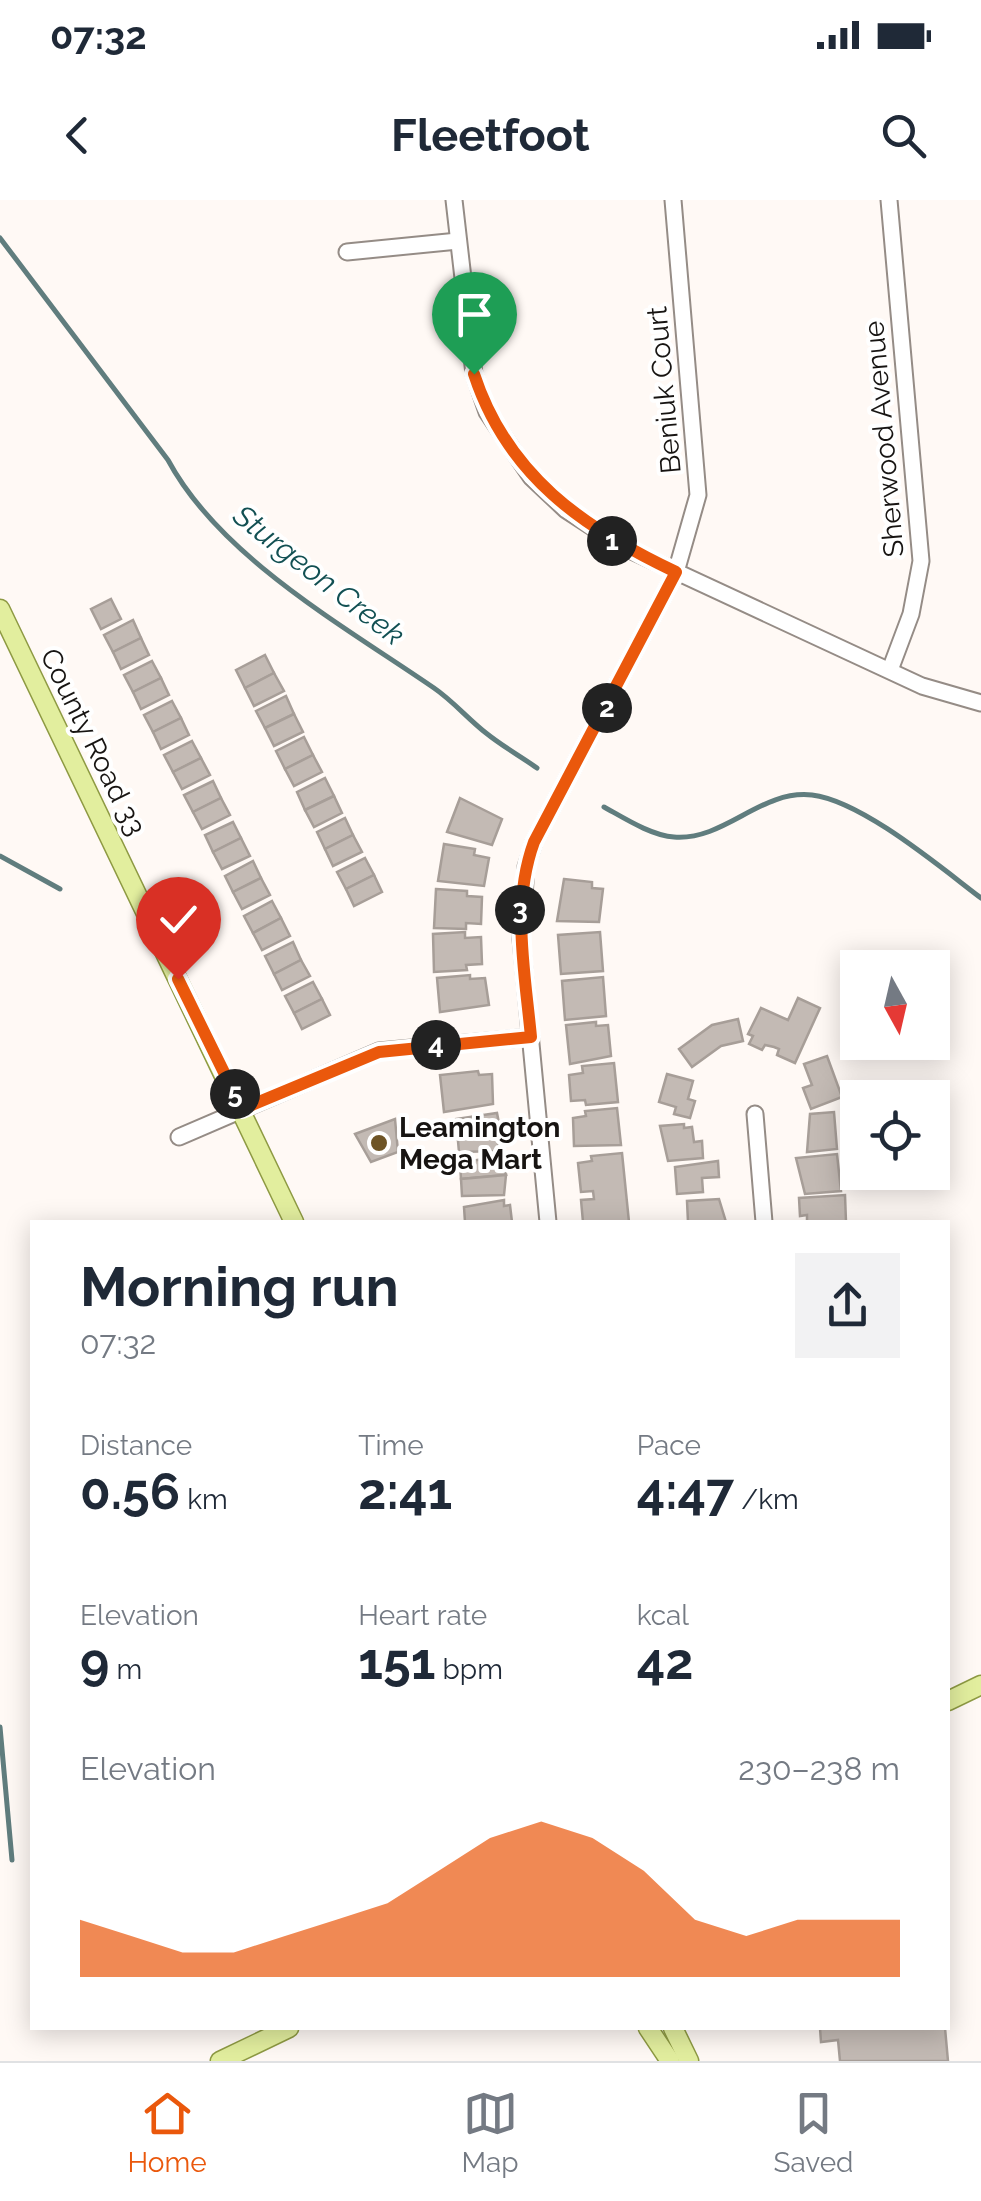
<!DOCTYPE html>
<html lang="en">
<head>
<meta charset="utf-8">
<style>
  body { margin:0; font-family:Raleway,sans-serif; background:#f2f2f3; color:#1f2937; height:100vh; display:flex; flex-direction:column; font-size:38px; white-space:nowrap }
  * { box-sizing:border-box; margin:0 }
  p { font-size:32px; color:#747a83 }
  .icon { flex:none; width:55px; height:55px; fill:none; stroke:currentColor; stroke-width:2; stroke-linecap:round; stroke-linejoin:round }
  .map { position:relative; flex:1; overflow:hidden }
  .drawer { position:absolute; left:30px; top:1020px; width:920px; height:810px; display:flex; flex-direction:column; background:#fff; border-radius:0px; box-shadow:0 5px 25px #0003 }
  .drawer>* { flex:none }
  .needle { width:65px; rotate:172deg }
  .tools { position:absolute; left:840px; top:750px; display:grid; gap:20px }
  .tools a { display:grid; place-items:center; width:110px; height:110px; border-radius:0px; background:#fff; box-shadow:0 5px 25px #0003; font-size:50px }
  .pin { position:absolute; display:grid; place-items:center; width:85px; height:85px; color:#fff; margin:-102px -42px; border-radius:50% 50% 50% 0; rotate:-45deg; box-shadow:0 0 10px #0007 }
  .pin .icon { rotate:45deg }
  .km { position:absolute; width:50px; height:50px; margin:-25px; border-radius:50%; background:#222; color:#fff; font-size:28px; line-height:50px; text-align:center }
  .round { display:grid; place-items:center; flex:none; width:105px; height:105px; border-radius:0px; background:#f2f2f3 }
  .overview { display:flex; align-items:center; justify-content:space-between; height:170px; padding:0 50px }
  h1 { font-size:55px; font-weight:700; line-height:75px }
  .figures { display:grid; grid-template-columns:repeat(3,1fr); gap:15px; height:170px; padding:10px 50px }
  .figures div { display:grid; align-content:center }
  .figures b { font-size:50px; font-weight:700 }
  .figures small { font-size:28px; font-weight:400 }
  .figures p { font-size:28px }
  .chart { height:280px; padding:20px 50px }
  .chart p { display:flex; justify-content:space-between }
  .chart svg { width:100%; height:180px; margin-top:10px; fill:#ea580c; opacity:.7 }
  .status { display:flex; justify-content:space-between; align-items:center; height:70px; padding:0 50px; background:#fff; direction:ltr }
  .status svg { height:28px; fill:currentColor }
  header { display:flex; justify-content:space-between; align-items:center; height:130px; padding:0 50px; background:#fff; font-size:45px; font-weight:700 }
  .dock { display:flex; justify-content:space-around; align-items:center; height:140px; border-top:2px solid #e0e1e3; background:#fff; font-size:28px; color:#747a83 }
  .dock a { display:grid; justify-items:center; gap:5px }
  .dock .current { color:#ea580c }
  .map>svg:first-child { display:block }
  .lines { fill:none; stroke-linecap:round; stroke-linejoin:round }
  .stream { stroke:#607d7e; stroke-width:5 }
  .building { fill:#c3bab4; stroke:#a79e98; stroke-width:2.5 }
  .minor-casing { stroke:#958c86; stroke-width:19 }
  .major-casing { stroke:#8e9a43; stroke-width:21 }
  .minor { stroke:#fff; stroke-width:15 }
  .major { stroke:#e2ee9e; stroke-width:18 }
  .route-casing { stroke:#fff; stroke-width:20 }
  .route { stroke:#ea580c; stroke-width:12 }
  .poi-dot { fill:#6e5426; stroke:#fff; stroke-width:4 }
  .labels { text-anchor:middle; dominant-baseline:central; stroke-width:8; stroke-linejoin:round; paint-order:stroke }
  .street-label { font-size:28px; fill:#171412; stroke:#fff }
  .poi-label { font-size:28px; font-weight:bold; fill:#171412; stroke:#fff; text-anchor:start }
  .water-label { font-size:30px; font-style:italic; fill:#125053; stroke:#fff }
</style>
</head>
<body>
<div class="status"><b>07:32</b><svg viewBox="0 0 49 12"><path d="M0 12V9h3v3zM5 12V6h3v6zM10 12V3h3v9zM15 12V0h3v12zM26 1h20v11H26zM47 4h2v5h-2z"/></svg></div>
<header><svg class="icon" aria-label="back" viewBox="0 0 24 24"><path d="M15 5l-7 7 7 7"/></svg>Fleetfoot<svg class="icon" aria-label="search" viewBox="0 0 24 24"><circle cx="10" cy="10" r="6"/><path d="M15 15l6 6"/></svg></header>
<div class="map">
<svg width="981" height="1861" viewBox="0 0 981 1861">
  <rect width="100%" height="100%" fill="#fff9f5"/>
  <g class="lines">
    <!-- stream -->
    <g class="stream">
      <path d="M0 38 168 260C220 357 344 426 434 488 453 501 468 519 486 533 502 546 520 556 537 568"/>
      <path d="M604 607C624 618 652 636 674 637 725 641 761 589 812 595 862 601 940 667 981 698"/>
      <polyline points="0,656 60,689"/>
      <polyline points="0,1527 12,1660"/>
    </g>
  </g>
  <!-- building -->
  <g class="building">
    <polygon points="111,399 121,419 101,429 91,409"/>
    <polygon points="133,420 141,438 113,452 104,435"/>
    <polygon points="141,438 149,455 121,469 113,452"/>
    <polygon points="265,455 274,473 245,488 236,470"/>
    <polygon points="152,461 161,478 133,492 124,475"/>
    <polygon points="274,473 284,491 254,506 245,488"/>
    <polygon points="161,478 169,495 141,509 133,492"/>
    <polygon points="286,496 294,514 265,528 256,511"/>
    <polygon points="172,501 181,518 153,532 144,515"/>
    <polygon points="294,514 303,532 274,546 265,528"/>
    <polygon points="181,518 189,535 161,549 153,532"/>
    <polygon points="304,537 313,555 285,569 276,551"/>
    <polygon points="192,541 201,558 173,572 164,555"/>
    <polygon points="313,555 322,572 294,586 285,569"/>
    <polygon points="201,558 210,575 182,589 173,572"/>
    <polygon points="325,578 334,596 305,610 297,592"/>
    <polygon points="213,581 221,598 193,612 184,595"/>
    <polygon points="334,596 342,613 314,627 305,610"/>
    <polygon points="221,598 230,615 202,629 193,612"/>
    <polygon points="460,598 502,619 492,645 447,632"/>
    <polygon points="345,618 353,635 325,649 317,632"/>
    <polygon points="233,622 241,638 213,652 205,635"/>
    <polygon points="353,635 362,652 333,666 325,649"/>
    <polygon points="241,638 250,656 222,669 213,652"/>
    <polygon points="444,644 475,649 474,655 489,658 484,686 438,681"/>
    <polygon points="365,658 374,675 346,689 337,672"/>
    <polygon points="253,661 261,678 233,692 225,676"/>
    <polygon points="374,675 382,692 354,706 346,689"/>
    <polygon points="261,678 270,695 242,709 233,692"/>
    <polygon points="564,679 592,682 592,688 603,689 599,722 557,721"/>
    <polygon points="436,689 467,691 467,696 482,697 481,724 466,723 466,729 434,728"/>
    <polygon points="272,701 281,718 253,733 244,716"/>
    <polygon points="281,718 290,736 262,750 253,733"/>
    <polygon points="465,732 465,738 481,737 482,764 466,765 467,770 434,772 433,734"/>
    <polygon points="600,732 603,771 561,774 558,735"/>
    <polygon points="293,742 301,760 274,774 265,756"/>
    <polygon points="301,760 310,776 282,790 274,774"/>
    <polygon points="470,775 470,779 485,778 489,805 440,812 437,778"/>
    <polygon points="603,777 606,816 565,820 562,781"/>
    <polygon points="313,782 322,799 294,813 285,796"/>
    <polygon points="798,798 820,808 795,863 777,855 779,849 774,847 765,845 762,850 749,844 753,836 748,834 761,808 788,820"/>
    <polygon points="322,799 330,815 302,829 294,813"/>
    <polygon points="738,819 743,841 721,846 692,867 679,849 712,825"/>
    <polygon points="596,822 596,826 608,825 611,856 570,864 566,825"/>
    <polygon points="827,856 842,897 811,909 803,888 812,885 804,864"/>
    <polygon points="614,863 618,902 586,905 585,900 571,901 569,875 583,873 582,866"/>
    <polygon points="478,871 479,875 492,874 493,904 444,912 440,875"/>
    <polygon points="667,874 693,881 688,899 695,901 690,918 674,914 676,907 659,902"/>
    <polygon points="617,908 621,945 574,946 573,918 586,916 585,911"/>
    <polygon points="834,912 837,949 807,952 810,914"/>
    <polygon points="497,913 503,944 498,944 499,951 459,952 456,919"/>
    <polygon points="395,919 398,952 371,962 355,934"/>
    <polygon points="684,924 684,928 692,927 694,942 702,941 703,958 668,961 660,926"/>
    <polygon points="622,953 629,1022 583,1022 581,1000 594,999 593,991 581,992 578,963 592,961 591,956"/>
    <polygon points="837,954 841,991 805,994 796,958"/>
    <polygon points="500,956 506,975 461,979 460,963"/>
    <polygon points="718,961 719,977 702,978 703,992 677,994 675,967"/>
    <polygon points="506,975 504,995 462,996 461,979"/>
    <polygon points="845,995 846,1022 807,1022 807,1015 800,1016 799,998"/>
    <polygon points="719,999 726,1022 688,1022 687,1001"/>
    <polygon points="504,1000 504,1006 510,1005 512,1022 465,1022 464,1007"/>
    <polygon points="820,1828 945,1828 948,1861 840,1861 838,1840 821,1842"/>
  </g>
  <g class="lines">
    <!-- minor casing -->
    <g class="minor-casing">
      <g id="minor">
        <polyline points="454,0 474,174 487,212 531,277 566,310 623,347 922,486 981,503"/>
        <polyline points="889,0 921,361 911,414 890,470"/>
        <polyline points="347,52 458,41"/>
        <polyline points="755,914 764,1022"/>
        <polyline points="179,937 379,851 531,837"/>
        <polyline points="548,1022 521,739 526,667 534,642 676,372 698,295 673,0"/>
      </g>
    </g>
    <!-- major casing -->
    <g class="major-casing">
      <g id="major">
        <polyline points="0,409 294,1022"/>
        <polyline points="948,1501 981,1485"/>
        <polyline points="648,1828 670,1861"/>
        <polyline points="673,1828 689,1861"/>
        <polyline points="220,1861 289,1828"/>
      </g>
    </g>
    <!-- minor -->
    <use href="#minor" class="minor"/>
    <!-- major -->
    <use href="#major" class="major"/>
  </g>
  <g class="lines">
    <!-- route casing -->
    <g class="route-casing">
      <path id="route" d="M178 779 242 909 379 852 531 837C525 772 511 705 534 642L676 372C583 328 507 275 474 174"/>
    </g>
    <!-- route -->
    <use href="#route" class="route"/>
  </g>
  <!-- markers -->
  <circle class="poi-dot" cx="379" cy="943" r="10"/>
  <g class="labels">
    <!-- street labels -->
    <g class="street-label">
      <text transform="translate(664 190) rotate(-95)">Beniuk Court</text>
      <text transform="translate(884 239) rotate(-95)">Sherwood Avenue</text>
      <text transform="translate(93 542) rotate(64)">County Road 33</text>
    </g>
    <!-- poi labels -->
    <g class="poi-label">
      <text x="399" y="927">Leamington<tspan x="399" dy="32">Mega Mart</tspan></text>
    </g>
    <!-- water labels -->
    <g class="water-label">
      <text transform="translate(319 375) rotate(38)">Sturgeon Creek</text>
    </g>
  </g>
</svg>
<div class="tools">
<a><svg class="needle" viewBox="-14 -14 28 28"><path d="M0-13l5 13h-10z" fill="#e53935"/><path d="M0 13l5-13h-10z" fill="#747a83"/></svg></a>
<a><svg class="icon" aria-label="locate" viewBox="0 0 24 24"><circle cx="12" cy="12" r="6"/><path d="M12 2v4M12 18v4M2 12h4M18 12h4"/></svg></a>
</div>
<div class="pin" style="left:474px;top:174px;background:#1e9e55"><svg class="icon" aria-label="arrive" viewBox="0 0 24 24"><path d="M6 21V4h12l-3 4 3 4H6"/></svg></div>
<div class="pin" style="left:178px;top:779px;background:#d93025"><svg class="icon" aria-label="check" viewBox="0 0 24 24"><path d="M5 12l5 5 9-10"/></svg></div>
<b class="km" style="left:612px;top:341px">1</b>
<b class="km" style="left:607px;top:508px">2</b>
<b class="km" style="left:520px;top:710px">3</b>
<b class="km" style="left:436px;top:845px">4</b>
<b class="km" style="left:235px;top:894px">5</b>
<section class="drawer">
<div class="overview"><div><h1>Morning run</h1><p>07:32</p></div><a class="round"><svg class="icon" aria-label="share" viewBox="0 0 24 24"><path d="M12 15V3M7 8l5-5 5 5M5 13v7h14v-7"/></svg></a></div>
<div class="figures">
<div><p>Distance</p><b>0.56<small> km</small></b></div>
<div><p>Time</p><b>2:41</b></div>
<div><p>Pace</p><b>4:47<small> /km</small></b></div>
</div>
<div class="figures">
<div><p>Elevation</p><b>9<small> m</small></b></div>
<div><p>Heart rate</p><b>151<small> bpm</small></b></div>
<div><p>kcal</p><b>42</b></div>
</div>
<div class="chart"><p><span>Elevation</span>230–238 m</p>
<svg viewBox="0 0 160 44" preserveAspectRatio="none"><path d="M0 44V30L10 34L20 38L30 38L40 34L50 30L60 26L70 18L80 10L90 6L100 10L110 18L120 30L130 34L140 30L150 30L160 30V44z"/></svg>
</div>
</section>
</div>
<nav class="dock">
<a class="current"><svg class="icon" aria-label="home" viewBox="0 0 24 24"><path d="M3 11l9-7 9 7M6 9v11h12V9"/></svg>Home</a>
<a><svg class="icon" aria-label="map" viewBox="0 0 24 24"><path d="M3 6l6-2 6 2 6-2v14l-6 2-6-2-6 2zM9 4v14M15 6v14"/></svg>Map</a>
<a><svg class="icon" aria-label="saved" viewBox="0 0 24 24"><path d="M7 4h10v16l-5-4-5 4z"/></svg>Saved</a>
</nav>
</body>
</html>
